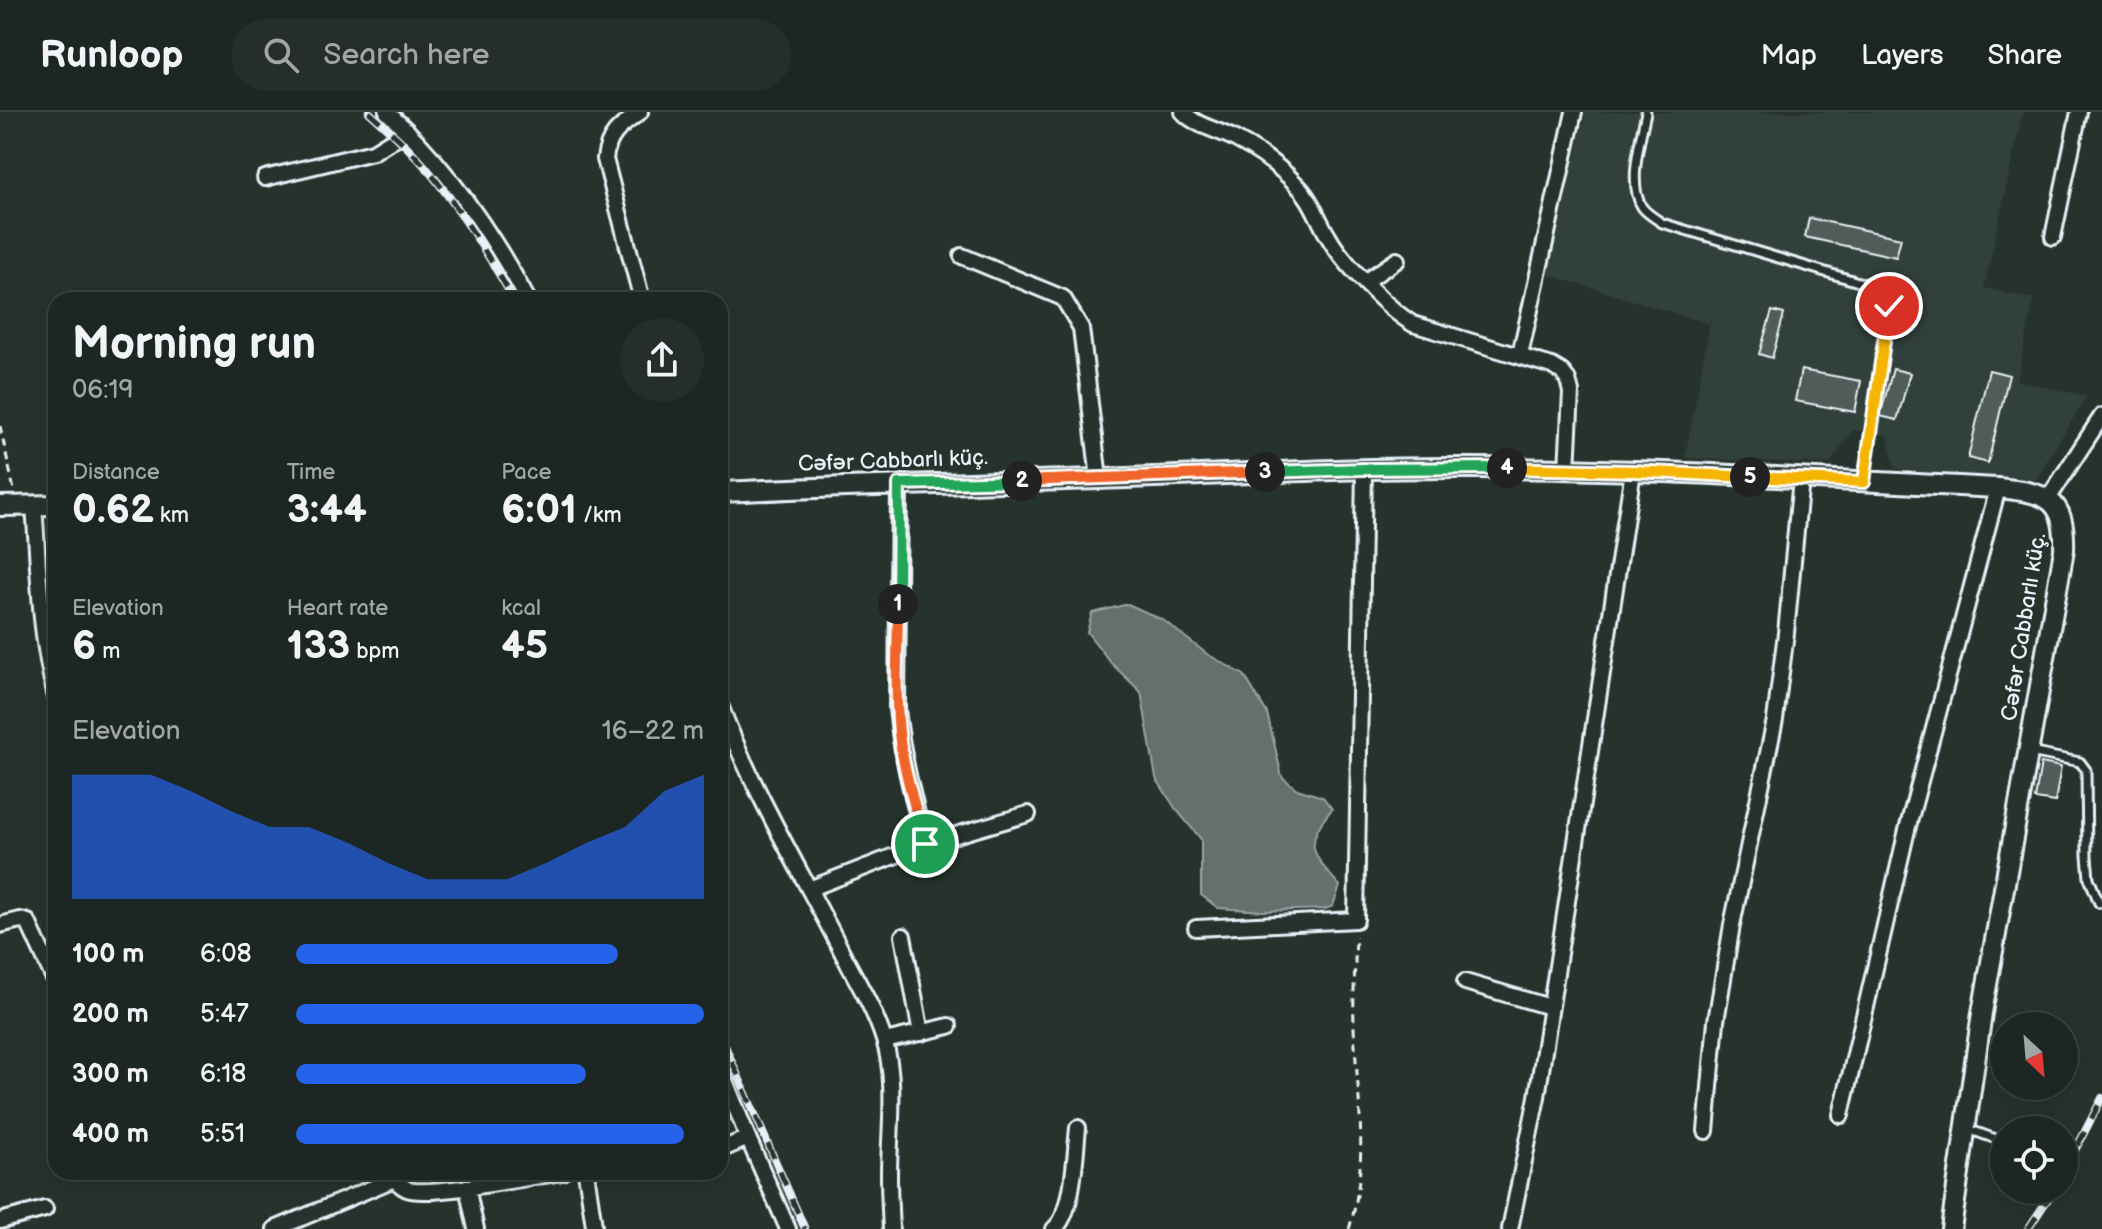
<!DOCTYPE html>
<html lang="en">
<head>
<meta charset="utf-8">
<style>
  body { margin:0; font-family:"Balsamiq Sans",sans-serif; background:#252e2a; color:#f1f3f6; height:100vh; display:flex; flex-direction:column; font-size:30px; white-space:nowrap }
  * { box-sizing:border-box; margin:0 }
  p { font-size:26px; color:#a0a5a5 }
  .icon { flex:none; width:44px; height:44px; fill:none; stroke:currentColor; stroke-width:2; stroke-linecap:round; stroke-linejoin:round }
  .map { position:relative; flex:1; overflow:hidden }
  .drawer { position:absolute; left:48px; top:180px; width:680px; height:888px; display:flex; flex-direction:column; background:#1c2622; border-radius:24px; box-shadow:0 4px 20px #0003,0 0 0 2px #3a4340 }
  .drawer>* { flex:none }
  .needle { width:52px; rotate:154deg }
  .controls { position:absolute; left:1990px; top:900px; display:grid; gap:16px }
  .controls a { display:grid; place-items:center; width:88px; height:88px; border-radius:50%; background:#1c2622; box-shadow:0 4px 20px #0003,0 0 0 2px #3a4340; font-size:40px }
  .pin { position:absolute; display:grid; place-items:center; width:68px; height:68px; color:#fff; margin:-34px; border:4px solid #fff; border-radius:50%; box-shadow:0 2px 8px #0007 }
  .km { position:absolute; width:40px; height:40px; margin:-20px; border-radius:50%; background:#222; color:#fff; font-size:22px; line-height:40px; text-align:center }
  .round { display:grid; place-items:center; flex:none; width:84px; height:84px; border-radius:42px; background:#252e2a }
  .overview { display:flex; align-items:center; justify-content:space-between; height:136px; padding:0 24px }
  h1 { font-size:44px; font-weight:600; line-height:60px }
  .figures { display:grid; grid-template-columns:repeat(3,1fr); gap:12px; height:136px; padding:8px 24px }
  .figures div { display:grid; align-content:center }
  .figures b { font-size:40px; font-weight:600 }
  .figures small { font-size:22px; font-weight:400 }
  .figures p { font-size:22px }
  .chart { height:224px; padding:16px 24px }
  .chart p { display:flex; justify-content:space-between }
  .chart svg { width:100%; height:144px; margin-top:8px; fill:#2563eb; opacity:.7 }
  ul { padding:0 24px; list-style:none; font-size:26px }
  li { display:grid; grid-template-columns:128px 96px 1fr; align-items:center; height:60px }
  li i { height:20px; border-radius:10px; background:#2563eb }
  header { display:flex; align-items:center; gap:48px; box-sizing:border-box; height:112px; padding:0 40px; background:#1c2622; border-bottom:2px solid #3a4340 }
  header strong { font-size:38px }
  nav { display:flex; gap:44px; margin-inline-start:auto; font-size:28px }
  .search { width:560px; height:72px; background:#252e2a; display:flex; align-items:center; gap:20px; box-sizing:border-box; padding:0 28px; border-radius:44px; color:#a0a5a5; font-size:30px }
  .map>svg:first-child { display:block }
  .built { fill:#333f3a }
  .water { fill:#636f6d; stroke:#98a3a5; stroke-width:2 }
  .building { fill:#505c59; stroke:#e8f1f8; stroke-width:2 }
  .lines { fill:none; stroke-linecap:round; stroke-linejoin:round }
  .service-casing { stroke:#e8f1f8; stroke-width:13 }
  .minor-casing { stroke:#e8f1f8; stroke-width:20 }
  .tertiary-casing { stroke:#e8f1f8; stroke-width:24 }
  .path { stroke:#e8f1f8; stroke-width:3; stroke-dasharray:8 6; stroke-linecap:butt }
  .service { stroke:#26332d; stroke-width:7 }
  .minor { stroke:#26332d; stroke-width:14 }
  .tertiary { stroke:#26332d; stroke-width:18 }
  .rail-casing { stroke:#e8f1f8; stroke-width:8 }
  .rail { stroke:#26332d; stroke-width:5; stroke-dasharray:15; stroke-linecap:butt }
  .split-1-casing { stroke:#fff; stroke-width:16 }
  .split-2-casing { stroke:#fff; stroke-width:16 }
  .split-3-casing { stroke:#fff; stroke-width:16 }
  .split-4-casing { stroke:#fff; stroke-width:16 }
  .split-5-casing { stroke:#fff; stroke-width:16 }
  .split-6-casing { stroke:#fff; stroke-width:16 }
  .split-1 { stroke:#f0652b; stroke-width:10 }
  .split-2 { stroke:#22a559; stroke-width:10 }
  .split-3 { stroke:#f0652b; stroke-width:10 }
  .split-4 { stroke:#22a559; stroke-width:10 }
  .split-5 { stroke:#f5b400; stroke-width:10 }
  .split-6 { stroke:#f5b400; stroke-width:10 }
  .labels { text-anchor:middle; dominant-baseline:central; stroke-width:6; stroke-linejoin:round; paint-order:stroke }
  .street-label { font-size:22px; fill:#e8f1f8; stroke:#26332d }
</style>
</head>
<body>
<header>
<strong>Runloop</strong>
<div class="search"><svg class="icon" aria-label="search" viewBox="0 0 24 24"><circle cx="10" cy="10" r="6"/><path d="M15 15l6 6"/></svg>Search here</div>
<nav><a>Map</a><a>Layers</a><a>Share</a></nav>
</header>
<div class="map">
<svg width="2102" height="1117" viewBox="0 0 2102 1117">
  <rect width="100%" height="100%" fill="#26332d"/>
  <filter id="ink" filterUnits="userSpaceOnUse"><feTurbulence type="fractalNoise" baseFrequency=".0125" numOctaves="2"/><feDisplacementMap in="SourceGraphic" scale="16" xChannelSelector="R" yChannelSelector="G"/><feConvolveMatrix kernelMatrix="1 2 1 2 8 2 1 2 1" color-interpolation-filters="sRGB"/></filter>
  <g filter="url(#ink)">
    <!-- built -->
    <polygon class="built" points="1586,0 2023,0 1984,176 2034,187 2017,269 2087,284 2034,370 1895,357 1887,323 1854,318 1829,352 1685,346 1710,212 1546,162"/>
    <!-- water -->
    <path class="water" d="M1128 492 1163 508 1207 542 1244 563 1267 601 1282 665 1297 677 1323 685 1332 697C1302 733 1312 742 1340 774L1333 794 1325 797 1263 799 1218 796 1201 783V727L1175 696 1156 666 1141 580 1111 551 1087 520 1092 501Z"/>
    <!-- building -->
    <g class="building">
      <polygon points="1809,106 1901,126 1896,145 1805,125"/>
      <polygon points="1772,199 1784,202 1772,246 1759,242"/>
      <polygon points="1893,257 1910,261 1897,308 1880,304"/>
      <polygon points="1801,258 1861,269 1855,300 1795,289"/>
      <polygon points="1989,258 2009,263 1988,351 1968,346"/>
      <polygon points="2041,651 2061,655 2055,690 2035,687"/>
    </g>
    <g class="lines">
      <!-- service casing -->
      <g class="service-casing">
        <g id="service">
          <path d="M1646 0C1641 26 1627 71 1642 95 1647 102 1655 106 1662 111L1872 174 1884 181 1889 194 1864 368"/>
          <polyline points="2030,640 2080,650 2086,658 2087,744 2089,766 2099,791"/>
          <polyline points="1968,1017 2004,1030"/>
        </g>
      </g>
      <!-- minor casing -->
      <g class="minor-casing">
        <g id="minor">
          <path d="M387 0C446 52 491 120 528 188"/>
          <path d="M640 0C621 14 608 22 605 47L642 188"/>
          <path d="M1183 0C1197 15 1220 18 1237 28 1258 39 1280 55 1296 72 1312 87 1317 106 1328 124 1342 150 1388 197 1413 212L1552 254 1562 260 1568 268 1571 280 1567 357"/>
          <polyline points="265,66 373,40 407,19"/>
          <polyline points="2053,125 2079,0"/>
          <polyline points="962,144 1063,186 1081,216 1099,367"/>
          <polyline points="1366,169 1397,148"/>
          <polyline points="1520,243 1574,0"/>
          <path d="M899 372 897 597C902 643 913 687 925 732"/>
          <polyline points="2048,387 2102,304"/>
          <path d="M34 393C39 457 39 523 56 585"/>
          <path d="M720 593C752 677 798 754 839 834 854 865 874 895 884 928 897 968 889 1020 889 1062 889 1080 890 1099 891 1117"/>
          <polyline points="809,777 925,732 1028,702"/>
          <polyline points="0,813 20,808 28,810 56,871"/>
          <polyline points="1196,816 1356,808 1364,357"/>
          <polyline points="903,824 921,921"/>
          <polyline points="1465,870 1550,895"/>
          <polyline points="885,929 949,914"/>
          <polyline points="720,956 748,1026 788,1117"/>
          <polyline points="1841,1003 1907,718 1998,376"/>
          <polyline points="1706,1019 1716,909 1732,813 1775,608 1786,521 1801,367"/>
          <polyline points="720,1038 748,1026"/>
          <path d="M390 1060C394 1067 400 1074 407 1077 426 1086 535 1064 562 1060"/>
          <polyline points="586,1060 594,1114"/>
          <polyline points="467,1075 476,1117"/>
          <polyline points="0,1109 45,1097"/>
          <polyline points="275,1117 394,1067"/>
          <path d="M1054 1117C1074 1101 1075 1042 1078 1016"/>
          <polyline points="1510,1117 1537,985 1633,359"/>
        </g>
      </g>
      <!-- tertiary casing -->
      <g class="tertiary-casing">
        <g id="tertiary">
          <path d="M720 380C846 374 973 371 1099 367 1223 363 1347 355 1471 356 1647 356 1823 368 1998 376 2045 381 2066 384 2064 438L1982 901 1951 1117"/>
          <polyline points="0,394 56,393"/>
        </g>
      </g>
      <!-- path -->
      <g class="path">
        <polyline points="0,314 14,378"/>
        <path d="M1349 1117C1370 1051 1357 983 1354 916 1353 885 1355 854 1356 824"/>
      </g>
      <!-- service -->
      <use href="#service" class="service"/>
      <!-- minor -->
      <use href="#minor" class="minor"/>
      <!-- tertiary -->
      <use href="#tertiary" class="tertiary"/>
      <!-- rail casing -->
      <g class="rail-casing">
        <g id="rail">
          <path d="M369 0C389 18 410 36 427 57 461 98 488 143 514 188"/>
          <polyline points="720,922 805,1117"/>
          <polyline points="2064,1060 2102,986"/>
          <polyline points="2028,1117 2054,1078"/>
        </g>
      </g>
      <!-- rail -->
      <use href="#rail" class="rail"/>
    </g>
  </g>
  <g class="lines" filter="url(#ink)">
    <!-- split-1 casing -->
    <g class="split-1-casing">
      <path id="split-1" d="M898 492C898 537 894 584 900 629 905 664 916 698 925 732"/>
    </g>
    <!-- split-2 casing -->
    <g class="split-2-casing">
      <polyline id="split-2" points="898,492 899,372 1022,369"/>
    </g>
    <!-- split-3 casing -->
    <g class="split-3-casing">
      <polyline id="split-3" points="1022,369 1265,360"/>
    </g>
    <!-- split-4 casing -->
    <g class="split-4-casing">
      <polyline id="split-4" points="1265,360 1364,357 1507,356"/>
    </g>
    <!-- split-5 casing -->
    <g class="split-5-casing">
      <polyline id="split-5" points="1507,356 1633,359 1750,365"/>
    </g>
    <!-- split-6 casing -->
    <g class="split-6-casing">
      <polyline id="split-6" points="1750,365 1864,370 1889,194"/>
    </g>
    <!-- split-1 -->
    <use href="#split-1" class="split-1"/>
    <!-- split-2 -->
    <use href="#split-2" class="split-2"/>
    <!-- split-3 -->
    <use href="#split-3" class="split-3"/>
    <!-- split-4 -->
    <use href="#split-4" class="split-4"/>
    <!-- split-5 -->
    <use href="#split-5" class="split-5"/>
    <!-- split-6 -->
    <use href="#split-6" class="split-6"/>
  </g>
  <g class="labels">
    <!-- street labels -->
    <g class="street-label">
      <text transform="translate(893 349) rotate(-2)">Cəfər Cabbarlı küç.</text>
      <text transform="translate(2024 515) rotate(-81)">Cəfər Cabbarlı küç.</text>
    </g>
  </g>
</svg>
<div class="controls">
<a><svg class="needle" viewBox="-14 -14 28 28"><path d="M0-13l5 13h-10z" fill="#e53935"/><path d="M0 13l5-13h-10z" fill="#a0a5a5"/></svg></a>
<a><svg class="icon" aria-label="locate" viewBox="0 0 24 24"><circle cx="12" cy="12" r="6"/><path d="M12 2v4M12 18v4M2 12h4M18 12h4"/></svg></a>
</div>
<div class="pin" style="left:925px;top:732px;background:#1e9e55"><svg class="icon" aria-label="arrive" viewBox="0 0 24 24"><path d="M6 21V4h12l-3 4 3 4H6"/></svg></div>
<div class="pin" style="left:1889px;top:194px;background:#d93025"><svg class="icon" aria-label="check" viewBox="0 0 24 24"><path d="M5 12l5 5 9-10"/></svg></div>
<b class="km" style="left:898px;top:492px">1</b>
<b class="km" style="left:1022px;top:369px">2</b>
<b class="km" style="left:1265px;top:360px">3</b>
<b class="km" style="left:1507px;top:356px">4</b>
<b class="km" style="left:1750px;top:365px">5</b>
<section class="drawer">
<div class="overview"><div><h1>Morning run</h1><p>06:19</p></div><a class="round"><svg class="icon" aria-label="share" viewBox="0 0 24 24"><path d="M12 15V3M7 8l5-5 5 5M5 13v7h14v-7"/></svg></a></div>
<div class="figures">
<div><p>Distance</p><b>0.62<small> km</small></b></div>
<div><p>Time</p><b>3:44</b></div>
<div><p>Pace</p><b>6:01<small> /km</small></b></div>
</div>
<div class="figures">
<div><p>Elevation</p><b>6<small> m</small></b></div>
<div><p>Heart rate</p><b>133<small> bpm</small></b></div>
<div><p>kcal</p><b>45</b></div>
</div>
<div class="chart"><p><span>Elevation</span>16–22 m</p>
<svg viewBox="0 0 160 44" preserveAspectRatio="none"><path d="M0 44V6L10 6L20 6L30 11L40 17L50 22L60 22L70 27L80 33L90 38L100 38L110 38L120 33L130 27L140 22L150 11L160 6V44z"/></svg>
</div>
<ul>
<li><b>100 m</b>6:08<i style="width:79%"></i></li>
<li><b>200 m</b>5:47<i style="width:100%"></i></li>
<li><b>300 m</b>6:18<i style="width:71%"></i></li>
<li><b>400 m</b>5:51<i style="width:95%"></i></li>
</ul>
</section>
</div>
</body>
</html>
